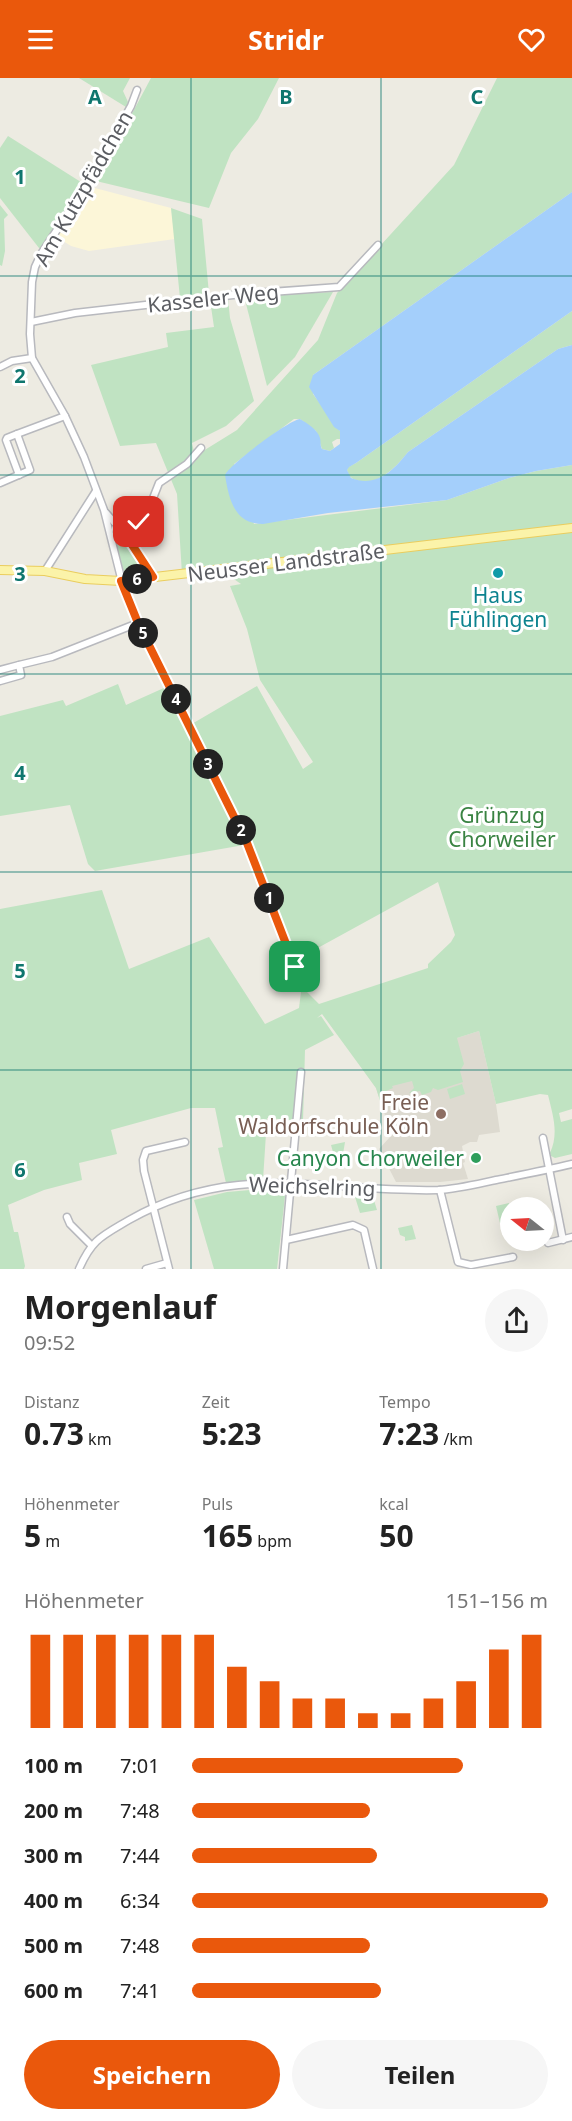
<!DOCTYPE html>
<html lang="de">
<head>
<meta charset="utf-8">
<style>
  body { margin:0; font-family:"Noto Sans",sans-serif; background:#f6f6f6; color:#222; height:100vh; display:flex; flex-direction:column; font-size:22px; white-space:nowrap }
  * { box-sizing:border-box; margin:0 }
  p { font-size:20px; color:#767676 }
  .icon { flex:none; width:33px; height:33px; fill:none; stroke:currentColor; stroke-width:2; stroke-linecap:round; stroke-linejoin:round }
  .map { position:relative; height:1191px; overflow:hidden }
  .sheet { display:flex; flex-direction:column; background:#fff; flex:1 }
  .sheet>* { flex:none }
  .needle { width:39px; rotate:288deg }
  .tools { position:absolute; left:500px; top:1119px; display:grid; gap:12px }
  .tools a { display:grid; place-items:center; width:54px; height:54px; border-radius:50%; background:#fff; box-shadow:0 6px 24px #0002; font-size:30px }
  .pin { position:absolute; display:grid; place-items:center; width:51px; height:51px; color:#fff; margin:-26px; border-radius:12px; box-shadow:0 3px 9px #0006 }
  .km { position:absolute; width:30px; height:30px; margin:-15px; border-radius:50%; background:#222; color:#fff; font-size:16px; line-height:30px; text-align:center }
  .round { display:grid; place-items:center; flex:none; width:63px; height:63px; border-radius:32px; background:#f6f6f6 }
  .headline { display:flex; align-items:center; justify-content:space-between; height:102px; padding:0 24px }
  h1 { font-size:33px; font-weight:700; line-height:45px }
  .metrics { display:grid; grid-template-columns:repeat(3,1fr); gap:9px; height:102px; padding:6px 24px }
  .metrics div { display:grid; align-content:center }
  .metrics b { font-size:30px; font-weight:700 }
  .metrics small { font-size:16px; font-weight:400 }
  .metrics p { font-size:16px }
  .chart { height:168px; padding:12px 24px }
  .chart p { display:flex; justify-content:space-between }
  .chart svg { width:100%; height:108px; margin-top:6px; stroke:#ea580c; stroke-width:6 }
  .primary-button { display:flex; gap:12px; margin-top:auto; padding:12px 24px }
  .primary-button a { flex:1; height:69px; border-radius:36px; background:#ea580c; color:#fff; font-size:24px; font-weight:700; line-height:69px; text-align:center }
  .primary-button a+a { background:#f6f6f6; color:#222 }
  ul { padding:0 24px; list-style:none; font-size:20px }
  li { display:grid; grid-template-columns:96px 72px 1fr; align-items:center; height:45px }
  li i { height:15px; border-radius:8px; background:#ea580c }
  header { display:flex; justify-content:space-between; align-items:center; height:78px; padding:0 24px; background:#ea580c; color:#fff; font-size:27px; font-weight:700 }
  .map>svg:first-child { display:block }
  .commercial { fill:#fcf6d8 }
  .education { fill:#dddad0 }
  .green { fill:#c0e3c2 }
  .water { fill:#a4cffb }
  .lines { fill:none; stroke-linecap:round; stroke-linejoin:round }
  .minor-casing { stroke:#b8b9be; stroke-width:9 }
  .major-casing { stroke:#eacd5e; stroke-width:10 }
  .minor { stroke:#fff; stroke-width:6 }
  .major { stroke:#fbf3a9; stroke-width:8 }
  .route-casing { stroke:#fff; stroke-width:12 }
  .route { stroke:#ea580c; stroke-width:8 }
  .grid { fill:none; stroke:#0f766e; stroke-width:1.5; stroke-opacity:0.55 }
  .culture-dot { fill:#0f9aa8; stroke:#fff; stroke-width:2 }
  .education-dot { fill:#8d6e63; stroke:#fff; stroke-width:2 }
  .leisure-dot { fill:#2e9e5b; stroke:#fff; stroke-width:2 }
  .labels { text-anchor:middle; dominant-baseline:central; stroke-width:6; stroke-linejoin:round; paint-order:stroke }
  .street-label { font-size:21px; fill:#5b5d62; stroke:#fff }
  .culture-label { font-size:21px; fill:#0d838f; stroke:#fff }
  .park-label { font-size:21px; fill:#398342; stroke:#fff }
  .education-label { font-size:21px; fill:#785e54; stroke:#fff; text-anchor:end }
  .leisure-label { font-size:21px; fill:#27864d; stroke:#fff; text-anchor:end }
  .grid-label { font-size:20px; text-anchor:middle; font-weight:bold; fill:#0f766e; stroke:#fff; stroke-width:6; stroke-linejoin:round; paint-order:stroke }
</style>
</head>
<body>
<header><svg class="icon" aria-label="menu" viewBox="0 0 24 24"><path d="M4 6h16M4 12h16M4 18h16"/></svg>Stridr<svg class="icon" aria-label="heart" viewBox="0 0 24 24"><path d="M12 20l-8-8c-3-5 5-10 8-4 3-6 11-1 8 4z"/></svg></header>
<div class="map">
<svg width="572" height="1191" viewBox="0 0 572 1191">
  <rect width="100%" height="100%" fill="#edebe2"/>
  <!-- commercial -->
  <polygon class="commercial" points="91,109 171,130 175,161 89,173 71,168 57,159"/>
  <!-- education -->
  <polygon class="education" points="479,953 496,1026 500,1054 479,1057 477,1064 470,1064 462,1068 465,1084 463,1085 468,1101 440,1104 396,1104 379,1071 390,1059 391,1055 376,1010 362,990"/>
  <!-- green -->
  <g class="green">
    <polygon points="79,0 130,0 123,13 128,24 126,29"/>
    <polygon points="151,0 279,0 258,41 231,75 209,130 96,103"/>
    <path d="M497 0H572V114L313 297V316L340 353V361H337L332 364 334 370 330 373 322 371 316 353 300 341H294L234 386 254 446 447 422 509 400 536 393 572 387V1031L559 1035 561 1044 572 1041V1076L555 1080 551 1078 550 1075C559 1055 553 1038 548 1017L540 1016 496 1026 479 953 457 960 464 986 460 993 463 1004 438 1012 433 1010 431 1014 422 1017 420 1013 409 1015 414 1010 412 1003 392 1008 393 1010 386 1013 389 1020 386 1024 381 1026 376 1010 322 936 317 940 321 938 334 957 305 972 303 1043 267 1040 263 1102 226 1105 218 1070 223 1069 215 1030H191L111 1052 117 1076 79 1085 82 1102 44 1112 8 1127 14 1154H18L25 1188 24 1191H0V831L102 812 129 891 209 859 265 946 299 930 301 914 304 911 319 926 428 890V886L451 864 455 857 438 804 294 883 261 795 190 647 257 608 303 691 313 684 260 602 247 551 230 508 241 506 218 490 182 496 177 416 156 365 120 368 91 287 168 269 166 255 214 249 210 222 228 220 230 240 254 323 226 348 192 365 195 378 237 352 318 262 337 215 454 87Z"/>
    <polygon points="8,58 84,106 42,171 39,170 0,120 0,70"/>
    <polygon points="0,127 8,137 4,141 5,173 2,188 0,187"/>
    <polygon points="171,130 202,141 209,216 180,220"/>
    <polygon points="333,214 295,279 267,308 244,218"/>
    <path d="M572 233V267L558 271 408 374C395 391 371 415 349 398L347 392 348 389 356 385Z"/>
    <polygon points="121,459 126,463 146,493 144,496 128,497 120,488 115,461"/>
    <polygon points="118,606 126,627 166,609 217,707 244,767 95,793 88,786 70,727 0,738 0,638 63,622 66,628"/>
    <polygon points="462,1006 465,1016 450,1021 447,1011"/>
    <polygon points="345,1064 342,1082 335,1081 331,1067"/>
    <polygon points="286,1109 277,1191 214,1191 194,1122 227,1114"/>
    <polygon points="355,1119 373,1119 377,1132 360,1135"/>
    <polygon points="509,1125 510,1142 500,1145 496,1128"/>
    <polygon points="412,1147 416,1161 405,1163 405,1159 400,1157 398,1150"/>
  </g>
  <!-- water -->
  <path class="water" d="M572 114V233L356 385 349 389 347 392 351 400C376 410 393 393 408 374L558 271 572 267V387L536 393 509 400 447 422 328 435 263 446C234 446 229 421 225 397 230 386 289 342 300 341 307 345 318 352 320 360 321 364 320 367 322 371L330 373 340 366V353L334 349 309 309 313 297Z"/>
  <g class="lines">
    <!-- minor casing -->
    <g class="minor-casing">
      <g id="minor">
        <polyline points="137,12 131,28 88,105 41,176 35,189 32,204 30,256 32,280 65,338 84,379 104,432 125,516 247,765 295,889"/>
        <polyline points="31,244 75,235 242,216 339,209 378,167"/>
        <polyline points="0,289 12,283 32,280"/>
        <polyline points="17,356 7,360 6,362 19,397"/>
        <polyline points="0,405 30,392 17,356 65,338"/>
        <polyline points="106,435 127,459 153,499"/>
        <polyline points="118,451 139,444 146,438 159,405 187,386 201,370"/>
        <polyline points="45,493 96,413"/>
        <polyline points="0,592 19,587"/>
        <polyline points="0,603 21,597 19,587 52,579 138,545"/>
        <polyline points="543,1060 563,1162"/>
        <polyline points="440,1112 458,1184 471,1187 513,1179"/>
        <polyline points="67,1139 70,1146 91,1167"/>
        <polyline points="286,1162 353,1147 364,1152 373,1191"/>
        <polyline points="548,1165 572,1159"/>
        <path d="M79 1191C92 1161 102 1158 129 1142 236 1081 325 1115 438 1112 457 1111 477 1106 496 1102 521 1097 547 1092 572 1086"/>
        <polyline points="146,1191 167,1185"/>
        <polyline points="169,1191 144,1093 143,1082 146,1073 185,1064"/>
        <polyline points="283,1191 301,994"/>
      </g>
    </g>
    <!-- major casing -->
    <g class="major-casing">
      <polyline id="major" points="0,492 45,493 85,501 121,503 572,450"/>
    </g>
    <!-- minor -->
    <use href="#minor" class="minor"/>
    <!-- major -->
    <use href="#major" class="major"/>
  </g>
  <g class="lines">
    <!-- route casing -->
    <g class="route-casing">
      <polyline id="route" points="139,444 118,451 127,459 153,499 121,503 138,545 247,765 295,889"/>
    </g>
    <!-- route -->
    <use href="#route" class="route"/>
  </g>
  <!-- grid -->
  <path class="grid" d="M191 0V1191M381 0V1191M0 198H572M0 397H572M0 596H572M0 794H572M0 992H572"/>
  <!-- markers -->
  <circle class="culture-dot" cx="498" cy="495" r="6"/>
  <circle class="education-dot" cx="441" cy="1036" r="6"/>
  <circle class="leisure-dot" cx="476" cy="1080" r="6"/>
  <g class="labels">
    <!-- street labels -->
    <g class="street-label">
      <text transform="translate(83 110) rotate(-60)">Am Kutzpfädchen</text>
      <text transform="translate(213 220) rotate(-6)">Kasseler Weg</text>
      <text transform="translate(286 484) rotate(-7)">Neusser Landstraße</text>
      <text transform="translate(312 1108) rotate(2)">Weichselring</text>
    </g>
    <!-- culture labels -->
    <g class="culture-label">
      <text x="498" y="517">Haus<tspan x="498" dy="24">Fühlingen</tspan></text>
    </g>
    <!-- park labels -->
    <g class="park-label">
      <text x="502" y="737">Grünzug<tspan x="502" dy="24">Chorweiler</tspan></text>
    </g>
    <!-- education labels -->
    <g class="education-label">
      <text x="429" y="1024">Freie<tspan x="429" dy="24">Waldorfschule Köln</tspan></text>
    </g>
    <!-- leisure labels -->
    <g class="leisure-label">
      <text x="464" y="1080">Canyon Chorweiler</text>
    </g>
  </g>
  <g class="grid-label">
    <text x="95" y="26">A</text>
    <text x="286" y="26">B</text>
    <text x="477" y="26">C</text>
    <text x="20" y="106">1</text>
    <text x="20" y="305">2</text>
    <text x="20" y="503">3</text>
    <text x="20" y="702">4</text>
    <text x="20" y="900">5</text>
    <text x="20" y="1099">6</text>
  </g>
</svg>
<div class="tools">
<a><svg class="needle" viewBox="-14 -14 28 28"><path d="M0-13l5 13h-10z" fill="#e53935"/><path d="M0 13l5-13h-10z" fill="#767676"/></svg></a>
</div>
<div class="pin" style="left:295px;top:889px;background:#1e9e55"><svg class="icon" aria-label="arrive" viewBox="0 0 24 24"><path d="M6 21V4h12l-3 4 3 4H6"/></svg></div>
<div class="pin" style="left:139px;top:444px;background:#d93025"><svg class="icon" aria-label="check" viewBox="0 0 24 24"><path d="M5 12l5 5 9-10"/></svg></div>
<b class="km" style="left:269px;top:820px">1</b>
<b class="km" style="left:241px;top:752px">2</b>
<b class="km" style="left:208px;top:686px">3</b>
<b class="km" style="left:176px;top:621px">4</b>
<b class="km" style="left:143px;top:555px">5</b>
<b class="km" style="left:137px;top:501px">6</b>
</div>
<section class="sheet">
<div class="headline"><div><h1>Morgenlauf</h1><p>09:52</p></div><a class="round"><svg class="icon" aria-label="share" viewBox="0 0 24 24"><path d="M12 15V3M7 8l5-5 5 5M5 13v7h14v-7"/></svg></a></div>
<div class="metrics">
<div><p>Distanz</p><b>0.73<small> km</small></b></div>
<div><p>Zeit</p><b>5:23</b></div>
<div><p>Tempo</p><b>7:23<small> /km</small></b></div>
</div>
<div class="metrics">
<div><p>Höhenmeter</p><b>5<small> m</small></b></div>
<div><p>Puls</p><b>165<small> bpm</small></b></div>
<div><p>kcal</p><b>50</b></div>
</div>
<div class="chart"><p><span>Höhenmeter</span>151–156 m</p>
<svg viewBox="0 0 160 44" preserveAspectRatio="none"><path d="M5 44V6M15 44V6M25 44V6M35 44V6M45 44V6M55 44V6M65 44V19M75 44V25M85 44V32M95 44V32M105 44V38M115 44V38M125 44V32M135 44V25M145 44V12M155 44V6"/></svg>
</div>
<ul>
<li><b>100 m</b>7:01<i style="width:76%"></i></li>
<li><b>200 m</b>7:48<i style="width:50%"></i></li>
<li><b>300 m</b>7:44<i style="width:52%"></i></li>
<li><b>400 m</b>6:34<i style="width:100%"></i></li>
<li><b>500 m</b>7:48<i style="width:50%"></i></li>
<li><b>600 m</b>7:41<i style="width:53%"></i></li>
</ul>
<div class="primary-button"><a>Speichern</a><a>Teilen</a></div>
</section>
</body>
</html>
